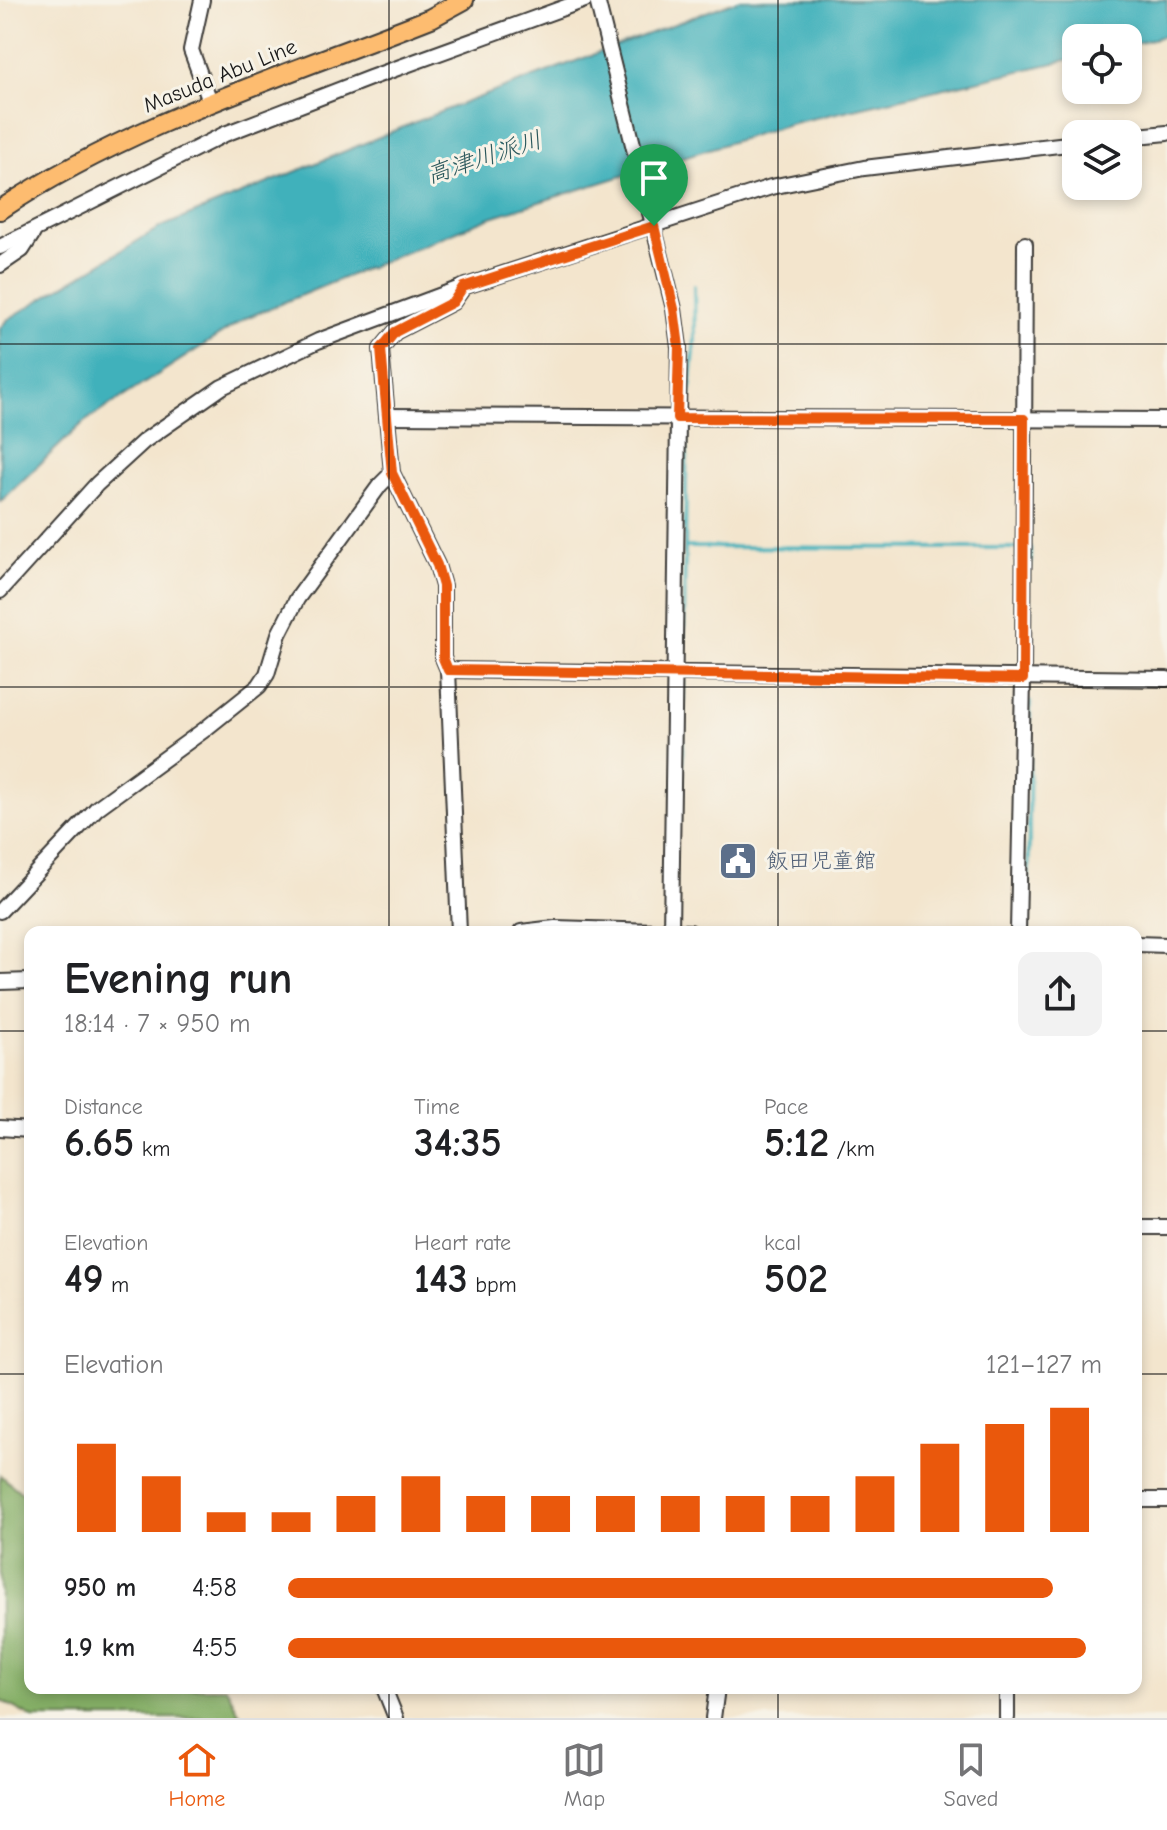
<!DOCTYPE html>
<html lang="en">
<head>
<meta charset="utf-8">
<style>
  body { margin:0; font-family:"Comic Neue","Klee One",sans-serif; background:#f2f2f2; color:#202124; height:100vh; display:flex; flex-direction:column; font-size:30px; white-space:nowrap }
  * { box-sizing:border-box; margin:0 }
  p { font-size:26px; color:#757577 }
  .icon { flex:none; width:44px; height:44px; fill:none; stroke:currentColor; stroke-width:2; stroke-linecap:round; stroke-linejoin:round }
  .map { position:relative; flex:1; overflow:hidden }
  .panel { position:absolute; left:24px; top:926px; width:1118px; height:768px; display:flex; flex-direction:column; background:#fff; border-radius:16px; box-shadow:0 4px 12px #0003 }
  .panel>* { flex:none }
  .fabs { position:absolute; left:1062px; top:24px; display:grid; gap:16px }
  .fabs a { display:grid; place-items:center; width:80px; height:80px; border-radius:16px; background:#fff; box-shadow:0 4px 12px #0003; font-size:40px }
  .pin { position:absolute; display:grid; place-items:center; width:68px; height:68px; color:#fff; margin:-82px -34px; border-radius:50% 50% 50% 0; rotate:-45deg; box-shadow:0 0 8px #0007 }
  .pin .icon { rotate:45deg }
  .round { display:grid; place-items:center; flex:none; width:84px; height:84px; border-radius:16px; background:#f2f2f2 }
  .overview { display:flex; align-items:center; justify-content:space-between; height:136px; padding:0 40px }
  h1 { font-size:44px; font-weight:700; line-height:60px }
  .metrics { display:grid; grid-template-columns:repeat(3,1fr); gap:12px; height:136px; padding:8px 40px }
  .metrics div { display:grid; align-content:center }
  .metrics b { font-size:40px; font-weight:700 }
  .metrics small { font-size:22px; font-weight:400 }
  .metrics p { font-size:22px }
  .chart { height:224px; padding:16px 40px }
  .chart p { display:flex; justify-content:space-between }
  .chart svg { width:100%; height:144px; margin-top:8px; stroke:#ea580c; stroke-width:6 }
  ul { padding:0 40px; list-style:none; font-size:26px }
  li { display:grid; grid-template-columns:128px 96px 1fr; align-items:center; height:60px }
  li i { height:20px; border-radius:10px; background:#ea580c }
  .tabs { display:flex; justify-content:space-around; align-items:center; height:112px; border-top:2px solid #e0e0e0; background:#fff; font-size:22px; color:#757577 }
  .tabs a { display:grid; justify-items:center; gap:4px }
  .tabs .active { color:#ea580c }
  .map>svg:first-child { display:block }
  .forest { fill:#85af66; stroke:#506641; stroke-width:2 }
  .water { fill:#41b1bb; stroke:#2e666c; stroke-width:2 }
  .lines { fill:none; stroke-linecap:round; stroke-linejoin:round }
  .stream { stroke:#41b1bb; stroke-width:4 }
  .minor-casing { stroke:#3c3a37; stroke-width:18 }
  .major-casing { stroke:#3c3a37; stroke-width:22 }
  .minor { stroke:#fff; stroke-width:14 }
  .major { stroke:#fdbc70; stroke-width:18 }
  .route-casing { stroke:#fff; stroke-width:16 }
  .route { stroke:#ea580c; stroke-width:10 }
  .grid { fill:none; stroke:#1c1c1c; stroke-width:2; stroke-opacity:0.55 }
  .labels { text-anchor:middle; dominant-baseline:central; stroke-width:6; stroke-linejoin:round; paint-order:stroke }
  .street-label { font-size:22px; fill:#1c1c1c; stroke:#f7f3e8 }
  .service-label { font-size:22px; fill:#4e5e75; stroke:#f7f3e8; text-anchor:start }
  .water-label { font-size:24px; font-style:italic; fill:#2b585c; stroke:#f7f3e8 }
</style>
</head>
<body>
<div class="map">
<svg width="1167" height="1718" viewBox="0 0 1167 1718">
  <rect width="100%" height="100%" fill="#f7f3e8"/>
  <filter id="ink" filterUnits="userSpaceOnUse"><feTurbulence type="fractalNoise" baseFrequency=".0125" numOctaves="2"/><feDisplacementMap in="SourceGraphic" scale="16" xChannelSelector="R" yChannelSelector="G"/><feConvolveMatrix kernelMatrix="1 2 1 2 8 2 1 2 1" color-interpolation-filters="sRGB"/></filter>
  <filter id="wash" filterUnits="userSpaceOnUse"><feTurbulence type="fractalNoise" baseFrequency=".006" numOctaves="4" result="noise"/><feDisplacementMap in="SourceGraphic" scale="32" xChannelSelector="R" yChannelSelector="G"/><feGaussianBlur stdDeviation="1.8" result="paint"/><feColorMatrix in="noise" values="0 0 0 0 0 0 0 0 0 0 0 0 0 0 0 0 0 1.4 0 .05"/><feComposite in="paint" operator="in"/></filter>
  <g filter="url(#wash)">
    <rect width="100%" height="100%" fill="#f3e5cd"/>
    <!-- forest -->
    <polygon class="forest" points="0,1475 24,1495 30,1505 30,1688 226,1688 242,1718 33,1718 0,1700"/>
    <!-- water -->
    <polygon class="water" points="738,0 1167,0 1167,35 1128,46 1128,38 1076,38 1076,58 789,124 491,217 246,318 84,422 0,502 0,328 7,320 159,228 435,114"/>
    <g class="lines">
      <!-- stream -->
      <g class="stream">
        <polyline points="661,159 671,191"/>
        <polyline points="688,414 695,339 694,286"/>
        <polyline points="687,422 685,547 1020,548"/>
        <polyline points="1029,549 1031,549 1030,570"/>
        <polyline points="682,800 685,547"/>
        <polyline points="1028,932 1030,702"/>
      </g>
    </g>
  </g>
  <g filter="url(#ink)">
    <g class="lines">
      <!-- minor casing -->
      <g class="minor-casing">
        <g id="minor">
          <polyline points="202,0 191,50 211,104"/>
          <polyline points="597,0 674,309 679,347 671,932"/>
          <polyline points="1128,137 1167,133"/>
          <polyline points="0,247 225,134 370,78 585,0"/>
          <polyline points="0,265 22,250 33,233"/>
          <polyline points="387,416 1167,420"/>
          <polyline points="0,591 97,484 144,441 222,387 318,341 463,287 771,187 864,168 1076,143"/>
          <polyline points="448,670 1167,679"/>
          <polyline points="0,911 97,808 204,730 259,686 267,674 279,634 297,599 380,485 392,473"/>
          <polyline points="459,932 448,670 443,658 443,586 437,565 392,473 381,349 395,332 453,302 463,288"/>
          <polyline points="521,932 555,928 690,932"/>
          <polyline points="1018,932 1023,679 1025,244"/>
          <polyline points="1136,944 1167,945"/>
          <polyline points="0,982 30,981"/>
          <polyline points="0,1128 30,1130"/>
          <polyline points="1136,1227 1167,1227"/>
          <polyline points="1136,1500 1167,1500"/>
          <polyline points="384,1688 396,1718"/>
          <polyline points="713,1718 717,1688"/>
          <polyline points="1007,1718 1007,1688"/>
        </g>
      </g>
      <!-- major casing -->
      <g class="major-casing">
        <path id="major" d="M0 210C129 124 287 75 431 18L464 0"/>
      </g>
      <!-- minor -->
      <use href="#minor" class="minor"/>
      <!-- major -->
      <use href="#major" class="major"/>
    </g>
  </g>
  <g class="lines" filter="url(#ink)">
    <!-- route casing -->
    <g class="route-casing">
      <polygon id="route" points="654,226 674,309 679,347 677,418 1024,419 1023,679 448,670 443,658 443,586 437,565 392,473 381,349 395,332 453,302 463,287"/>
    </g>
    <!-- route -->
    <use href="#route" class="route"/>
  </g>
  <!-- grid -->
  <path class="grid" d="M389 0V932M778 0V932M0 344H1167M0 687H1167M0 1031H30M1136 1031H1167M0 1374H30M1136 1374H1167M389 1688V1718M778 1688V1718"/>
  <!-- icons -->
  <defs>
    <g id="civic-square" transform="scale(2)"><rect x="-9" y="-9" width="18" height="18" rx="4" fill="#5c6f8a" stroke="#f7f3e8"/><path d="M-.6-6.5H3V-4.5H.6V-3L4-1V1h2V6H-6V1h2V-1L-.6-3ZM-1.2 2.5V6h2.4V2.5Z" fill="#fff"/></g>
  </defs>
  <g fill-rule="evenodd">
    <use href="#civic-square" x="738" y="861"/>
  </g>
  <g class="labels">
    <!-- street labels -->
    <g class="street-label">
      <text transform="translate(220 76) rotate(-22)">Masuda Abu Line</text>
    </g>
    <!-- service labels -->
    <g class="service-label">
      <text x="766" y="861">飯田児童館</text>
    </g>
    <!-- water labels -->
    <g class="water-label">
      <text transform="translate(484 157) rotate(-18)">高津川派川</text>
    </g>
  </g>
</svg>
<div class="fabs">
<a><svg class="icon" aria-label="locate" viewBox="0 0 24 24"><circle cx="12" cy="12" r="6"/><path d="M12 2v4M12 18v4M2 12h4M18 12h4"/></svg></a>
<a><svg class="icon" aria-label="layers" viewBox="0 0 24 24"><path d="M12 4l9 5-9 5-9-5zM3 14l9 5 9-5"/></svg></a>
</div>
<div class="pin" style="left:654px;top:226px;background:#1e9e55"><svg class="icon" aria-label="arrive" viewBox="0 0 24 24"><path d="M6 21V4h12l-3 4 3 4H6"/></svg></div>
<section class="panel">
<div class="overview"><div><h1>Evening run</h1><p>18:14 · 7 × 950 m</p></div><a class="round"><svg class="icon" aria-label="share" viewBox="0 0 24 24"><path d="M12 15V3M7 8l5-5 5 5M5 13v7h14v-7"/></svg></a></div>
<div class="metrics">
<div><p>Distance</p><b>6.65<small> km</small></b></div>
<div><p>Time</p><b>34:35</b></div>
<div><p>Pace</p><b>5:12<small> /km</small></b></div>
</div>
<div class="metrics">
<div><p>Elevation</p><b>49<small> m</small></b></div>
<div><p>Heart rate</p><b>143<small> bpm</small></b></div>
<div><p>kcal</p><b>502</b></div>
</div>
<div class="chart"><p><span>Elevation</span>121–127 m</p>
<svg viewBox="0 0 160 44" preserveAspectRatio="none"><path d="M5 44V17M15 44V27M25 44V38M35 44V38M45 44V33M55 44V27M65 44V33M75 44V33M85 44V33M95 44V33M105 44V33M115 44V33M125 44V27M135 44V17M145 44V11M155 44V6"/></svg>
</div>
<ul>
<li><b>950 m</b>4:58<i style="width:94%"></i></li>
<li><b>1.9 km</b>4:55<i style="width:98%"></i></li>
</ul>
</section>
</div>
<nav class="tabs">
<a class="active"><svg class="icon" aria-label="home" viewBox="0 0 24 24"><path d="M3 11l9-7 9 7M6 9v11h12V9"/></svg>Home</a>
<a><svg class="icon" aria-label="map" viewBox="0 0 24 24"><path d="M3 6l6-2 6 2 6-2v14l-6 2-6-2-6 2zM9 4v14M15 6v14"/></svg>Map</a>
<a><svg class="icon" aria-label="saved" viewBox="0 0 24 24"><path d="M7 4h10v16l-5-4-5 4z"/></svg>Saved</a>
</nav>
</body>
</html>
